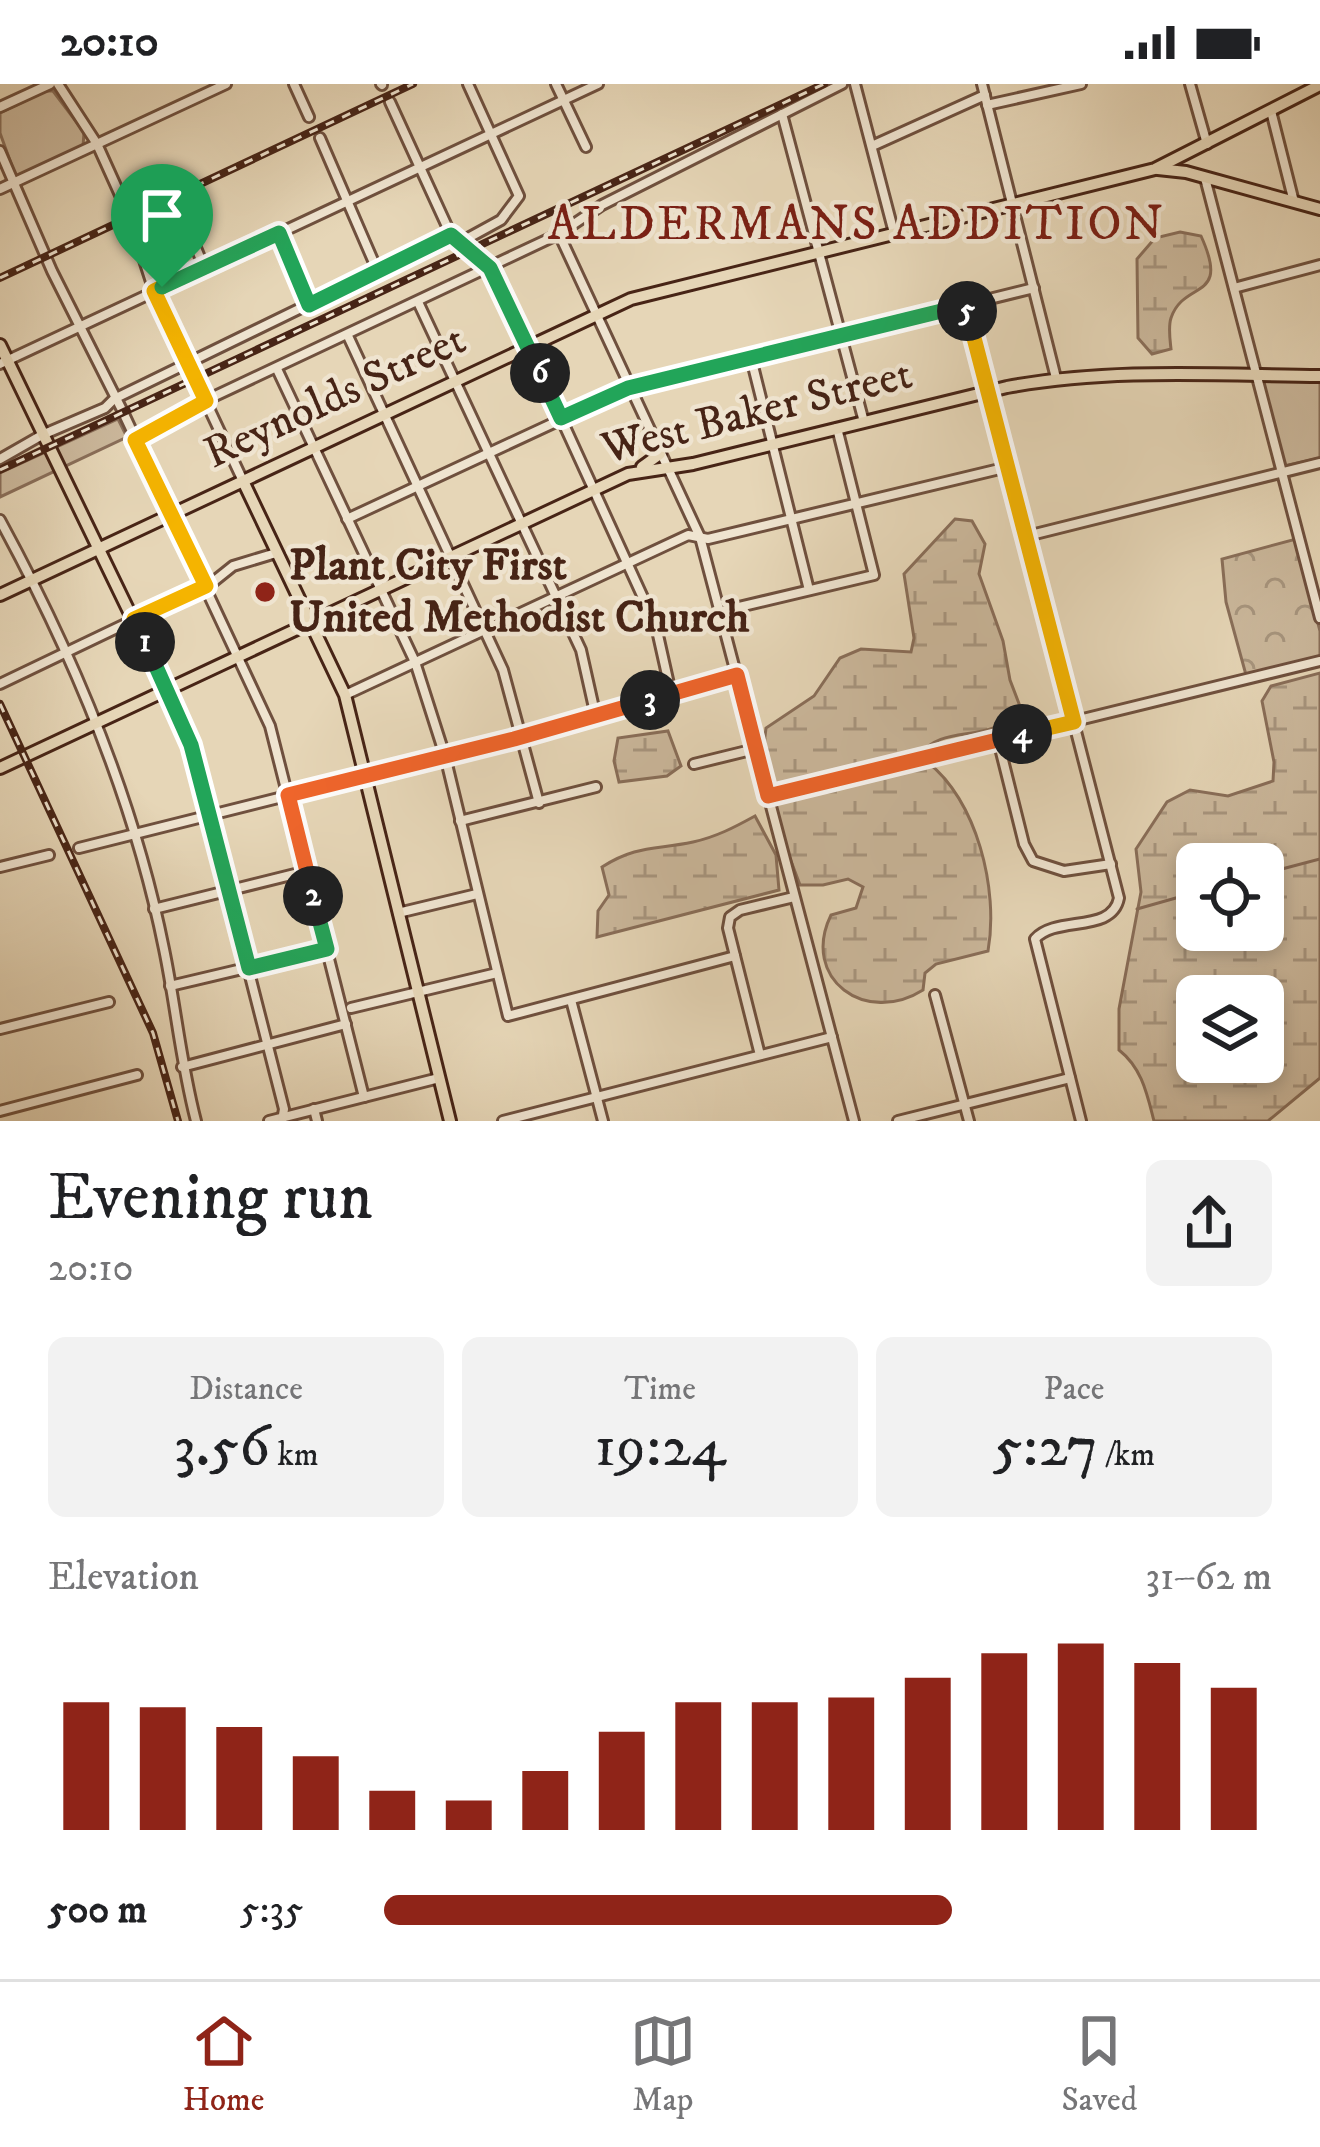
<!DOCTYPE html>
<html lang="en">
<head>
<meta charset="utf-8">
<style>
  body { margin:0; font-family:"IM FELL DW Pica",serif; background:#f2f2f2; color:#202124; height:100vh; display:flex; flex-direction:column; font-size:45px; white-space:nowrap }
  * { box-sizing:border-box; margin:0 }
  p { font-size:39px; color:#757577 }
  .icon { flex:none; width:66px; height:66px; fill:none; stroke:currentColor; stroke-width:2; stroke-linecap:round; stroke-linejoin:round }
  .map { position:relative; height:1037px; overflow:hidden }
  .drawer { display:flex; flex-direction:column; background:#fff; flex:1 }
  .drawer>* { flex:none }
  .tools { position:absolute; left:1176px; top:759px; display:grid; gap:24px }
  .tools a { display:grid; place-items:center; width:108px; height:108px; border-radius:18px; background:#fff; box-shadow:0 6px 18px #0003; font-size:60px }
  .pin { position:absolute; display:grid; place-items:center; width:102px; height:102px; color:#fff; margin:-123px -51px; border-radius:50% 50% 50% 0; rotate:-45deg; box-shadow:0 0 12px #0007 }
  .pin .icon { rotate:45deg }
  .km { position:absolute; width:60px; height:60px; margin:-30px; border-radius:50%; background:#222; color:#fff; font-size:33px; line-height:60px; text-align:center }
  .round { display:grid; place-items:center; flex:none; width:126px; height:126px; border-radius:18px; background:#f2f2f2 }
  .overview { display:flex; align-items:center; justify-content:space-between; height:204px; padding:0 48px }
  h1 { font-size:66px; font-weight:600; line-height:90px }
  .figures { display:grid; grid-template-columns:repeat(3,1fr); gap:18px; height:204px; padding:12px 48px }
  .figures div { display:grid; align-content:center; border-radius:18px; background:#f2f2f2; text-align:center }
  .figures b { font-size:60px; font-weight:600 }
  .figures small { font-size:33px; font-weight:400 }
  .figures p { font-size:33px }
  .chart { height:336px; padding:24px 48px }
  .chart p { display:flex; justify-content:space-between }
  .chart svg { width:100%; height:216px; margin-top:12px; stroke:#8f2418; stroke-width:6 }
  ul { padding:0 48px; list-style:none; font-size:39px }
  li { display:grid; grid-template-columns:192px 144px 1fr; align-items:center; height:90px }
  li i { height:30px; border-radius:15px; background:#8f2418 }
  .status { display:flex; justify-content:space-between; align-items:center; height:84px; padding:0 60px; background:#fff; direction:ltr }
  .status svg { height:33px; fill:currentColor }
  .tab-bar { display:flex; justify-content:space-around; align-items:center; height:168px; border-top:3px solid #e0e0e0; background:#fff; font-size:33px; color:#757577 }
  .tab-bar a { display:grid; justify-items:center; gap:6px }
  .tab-bar .current { color:#8f2418 }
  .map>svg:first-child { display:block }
  .green { fill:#cbb89c; stroke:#896e59; stroke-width:3 }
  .forest { fill:url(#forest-crowns); stroke:#896e59; stroke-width:3 }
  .wetland { fill:url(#wetland-marsh); stroke:#896e59; stroke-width:3; fill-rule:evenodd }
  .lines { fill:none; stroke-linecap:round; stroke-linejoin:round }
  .stream { stroke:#866a56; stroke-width:3 }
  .minor-casing { stroke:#6f503e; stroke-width:14 }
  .major-casing { stroke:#472416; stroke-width:16 }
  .minor { stroke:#efe4d0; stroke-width:8 }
  .major { stroke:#e6d6b7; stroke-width:10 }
  .rail-casing { stroke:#472416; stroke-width:8 }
  .rail { stroke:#efe4d0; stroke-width:3; stroke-dasharray:9; stroke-linecap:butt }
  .split-1-casing { stroke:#fff; stroke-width:24 }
  .split-2-casing { stroke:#fff; stroke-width:24 }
  .split-3-casing { stroke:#fff; stroke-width:24 }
  .split-4-casing { stroke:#fff; stroke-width:24 }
  .split-5-casing { stroke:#fff; stroke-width:24 }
  .split-6-casing { stroke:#fff; stroke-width:24 }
  .split-7-casing { stroke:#fff; stroke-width:24 }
  .split-1 { stroke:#f5b400; stroke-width:15 }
  .split-2 { stroke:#22a559; stroke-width:15 }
  .split-3 { stroke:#f0652b; stroke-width:15 }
  .split-4 { stroke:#f0652b; stroke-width:15 }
  .split-5 { stroke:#f5b400; stroke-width:15 }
  .split-6 { stroke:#22a559; stroke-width:15 }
  .split-7 { stroke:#22a559; stroke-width:15 }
  .poi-dot { fill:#8f2418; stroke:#efe4d0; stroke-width:4.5 }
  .labels { text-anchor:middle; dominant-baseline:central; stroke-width:9; stroke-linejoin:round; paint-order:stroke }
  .street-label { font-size:45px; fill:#472416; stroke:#efe4d0 }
  .poi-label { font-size:45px; font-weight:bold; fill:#472416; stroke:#efe4d0; text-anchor:start }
  .neighbourhood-label { font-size:48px; letter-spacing:3px; fill:#7a1f14; stroke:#efe4d0 }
</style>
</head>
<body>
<div class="status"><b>20:10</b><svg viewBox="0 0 49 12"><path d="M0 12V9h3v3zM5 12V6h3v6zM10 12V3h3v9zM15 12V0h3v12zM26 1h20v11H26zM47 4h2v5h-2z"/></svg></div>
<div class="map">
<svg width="1320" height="1037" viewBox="0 0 1320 1037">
  <defs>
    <pattern id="forest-crowns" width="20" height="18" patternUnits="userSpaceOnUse" patternTransform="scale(3)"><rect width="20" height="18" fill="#cbb89c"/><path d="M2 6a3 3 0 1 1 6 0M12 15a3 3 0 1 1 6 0" fill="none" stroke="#a7957e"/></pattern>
    <pattern id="wetland-marsh" width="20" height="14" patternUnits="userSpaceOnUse" patternTransform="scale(3)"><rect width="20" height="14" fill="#cbb89c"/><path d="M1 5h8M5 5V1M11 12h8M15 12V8" fill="none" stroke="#a7957e"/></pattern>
  </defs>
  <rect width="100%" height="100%" fill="#e6d6b7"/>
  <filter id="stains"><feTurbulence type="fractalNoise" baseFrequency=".00167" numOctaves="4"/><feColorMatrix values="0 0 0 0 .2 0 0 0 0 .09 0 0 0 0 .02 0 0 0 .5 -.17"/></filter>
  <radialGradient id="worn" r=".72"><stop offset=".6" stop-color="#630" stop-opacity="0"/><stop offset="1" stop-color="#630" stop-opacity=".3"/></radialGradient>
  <!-- green -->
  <g class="green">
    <polygon points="46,7 53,7 84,48 83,63 16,93 0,49 0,29"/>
    <polygon points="1261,295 1320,296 1320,374 1284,382"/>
    <polygon points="118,335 127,353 0,413 0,389"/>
  </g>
  <!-- forest -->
  <polygon class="forest" points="1296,455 1320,547 1320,573 1246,591 1226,518 1222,475"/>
  <!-- wetland -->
  <g class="wetland">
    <path d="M1180 148 1201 152C1231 218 1184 195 1171 234 1168 243 1170 256 1171 265L1152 270 1138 254 1137 175 1155 154Z"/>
    <path d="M955 435 972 437 985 460 979 490 1003 557 1010 596 1021 625C987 663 946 637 918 672L772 707 764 660 766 644 814 612 840 574 861 565 911 568 914 554 904 490Z"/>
    <path d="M1320 589V994L1268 1037H1154C1147 1010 1142 984 1119 966V925L1141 808 1136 765 1167 718 1190 706 1228 712 1273 697 1274 678 1262 617 1271 602ZM1197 780H1263V846H1197ZM1197 912H1263V978H1197Z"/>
    <polygon points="668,647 681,682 667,692 619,698 614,677 618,654"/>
    <path d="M926 677C977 715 999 806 988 867L936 880 925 889 923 906C866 942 800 895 831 831L856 824 863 803 848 795 823 801H800L782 753 774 714Z"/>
    <path d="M755 732 776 771 779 806 597 853 598 827 609 811 602 783C637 761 655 766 693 758 716 753 735 743 755 732Z"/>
  </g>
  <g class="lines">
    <!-- stream -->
    <g class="stream">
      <polyline points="1263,790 1320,775"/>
      <polyline points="1137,825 1197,808"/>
    </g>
    <!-- minor casing -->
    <g class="minor-casing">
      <g id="minor">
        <polyline points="58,0 97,60 130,133 154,207 243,397"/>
        <polyline points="294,0 309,33"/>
        <polyline points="381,0 382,1"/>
        <polyline points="556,0 586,63"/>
        <polyline points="855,0 894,149"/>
        <polyline points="982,0 1056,294"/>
        <polyline points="1190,0 1207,60"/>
        <polyline points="390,18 451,151 490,184 528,262 656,542 671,609"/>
        <polyline points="987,21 1081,0"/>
        <polyline points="0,23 50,0"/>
        <polyline points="1271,27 1294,118"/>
        <polyline points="782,30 864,338"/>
        <polyline points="320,54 378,188"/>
        <polyline points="872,62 985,11"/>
        <polyline points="0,67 52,187 123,328 270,642 364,1013"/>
        <polyline points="1205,94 1320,534"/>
        <polyline points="0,105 226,0"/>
        <polyline points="181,128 204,183"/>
        <polyline points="279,149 309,221"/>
        <polyline points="559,150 700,453 854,1037"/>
        <polyline points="459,159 501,136 519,112 468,0"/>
        <polyline points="1234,204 1320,181"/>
        <polyline points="418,218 581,566 596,633"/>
        <path d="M966 221 1119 814C1112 850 1056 831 1035 855L1081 1037"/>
        <polyline points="348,252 503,586 539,719"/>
        <polyline points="751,274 809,506"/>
        <polyline points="0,280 598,0"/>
        <polyline points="277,285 415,578 445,672 508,932 735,872"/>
        <polyline points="135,356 215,312 559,150 602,121 842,0"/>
        <polyline points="0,375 42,351 105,324 114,315 451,151"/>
        <polyline points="347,435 629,304 1034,204"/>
        <path d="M0 436C73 570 134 715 164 865 176 923 181 980 196 1037"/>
        <polyline points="1027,452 1320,379"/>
        <polyline points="722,527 874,491 837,344"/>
        <polyline points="0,600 213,498 233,482 276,469"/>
        <polyline points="167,606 191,661 284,1025 282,1037"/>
        <polyline points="345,611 688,451 708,455 1008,383"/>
        <polyline points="998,656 1024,760 1033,777 1064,787 1111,780"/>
        <polyline points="694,680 755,665"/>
        <polyline points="768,712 1320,577"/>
        <polyline points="460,737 596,703"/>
        <polyline points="79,764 514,655 737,591"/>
        <polyline points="0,783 49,771"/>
        <polyline points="154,825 307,787"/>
        <polyline points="398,829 477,810"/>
        <polyline points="170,902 327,865"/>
        <polyline points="935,911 969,1037"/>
        <polyline points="571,916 603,1037"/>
        <polyline points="351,924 497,889"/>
        <polyline points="0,945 109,918"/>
        <polyline points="760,971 728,844 730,833 740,826 794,813"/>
        <polyline points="182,983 346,940"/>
        <polyline points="314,1025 317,1037"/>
        <polyline points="0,1027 137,991"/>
        <polyline points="269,1037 439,994"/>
        <polyline points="503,1037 832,953"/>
        <polyline points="898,1037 1070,994"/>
      </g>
    </g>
    <!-- major casing -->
    <g class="major-casing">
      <g id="major">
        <polyline points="1158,85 1186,88 1320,125"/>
        <polyline points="0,261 167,606"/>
        <polyline points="642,383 660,370"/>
        <polyline points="243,397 345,611 450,1037"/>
        <polyline points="0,511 631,215 1155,85 1320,1"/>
        <path d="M0 684 628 390 693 380 1007 303C1110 284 1215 291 1320 292"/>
      </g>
    </g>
    <!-- minor -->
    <use href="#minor" class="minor"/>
    <!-- major -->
    <use href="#major" class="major"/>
    <!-- rail casing -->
    <g class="rail-casing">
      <g id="rail">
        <polyline points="0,194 413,0"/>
        <polyline points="0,386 824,0"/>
        <polyline points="0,620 153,949 178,1037"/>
      </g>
    </g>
    <!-- rail -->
    <use href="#rail" class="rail"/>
  </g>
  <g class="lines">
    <!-- split-1 casing -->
    <g class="split-1-casing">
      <polyline id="split-1" points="145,558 134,535 206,502 135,356 206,317 154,207 162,203"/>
    </g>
    <!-- split-2 casing -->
    <g class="split-2-casing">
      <polyline id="split-2" points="145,558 191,661 249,884 327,865 313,812"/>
    </g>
    <!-- split-3 casing -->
    <g class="split-3-casing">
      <polyline id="split-3" points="313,812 288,711 514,655 650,616"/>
    </g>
    <!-- split-4 casing -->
    <g class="split-4-casing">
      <polyline id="split-4" points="650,616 737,591 768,712 1022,650"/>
    </g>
    <!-- split-5 casing -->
    <g class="split-5-casing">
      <polyline id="split-5" points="967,227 1074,638 1022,650"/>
    </g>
    <!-- split-6 casing -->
    <g class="split-6-casing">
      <polyline id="split-6" points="540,289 561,334 628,304 966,221 967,227"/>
    </g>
    <!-- split-7 casing -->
    <g class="split-7-casing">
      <polyline id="split-7" points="162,203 279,149 309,221 451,151 490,184 540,289"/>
    </g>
    <!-- split-1 -->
    <use href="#split-1" class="split-1"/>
    <!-- split-2 -->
    <use href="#split-2" class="split-2"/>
    <!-- split-3 -->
    <use href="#split-3" class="split-3"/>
    <!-- split-4 -->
    <use href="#split-4" class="split-4"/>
    <!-- split-5 -->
    <use href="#split-5" class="split-5"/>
    <!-- split-6 -->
    <use href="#split-6" class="split-6"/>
    <!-- split-7 -->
    <use href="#split-7" class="split-7"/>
  </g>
  <!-- markers -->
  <circle class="poi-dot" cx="265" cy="508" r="12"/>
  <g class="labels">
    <!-- street labels -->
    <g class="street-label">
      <text transform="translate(335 313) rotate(-25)">Reynolds Street</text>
      <text transform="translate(757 328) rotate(-14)">West Baker Street</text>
    </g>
    <!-- poi labels -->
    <g class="poi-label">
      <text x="289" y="482">Plant City First<tspan x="289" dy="52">United Methodist Church</tspan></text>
    </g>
    <!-- neighbourhood labels -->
    <g class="neighbourhood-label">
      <text x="857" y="141">ALDERMANS ADDITION</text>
    </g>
  </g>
  <rect width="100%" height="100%" filter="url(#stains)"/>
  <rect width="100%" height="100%" fill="url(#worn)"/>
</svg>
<div class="tools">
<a><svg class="icon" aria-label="locate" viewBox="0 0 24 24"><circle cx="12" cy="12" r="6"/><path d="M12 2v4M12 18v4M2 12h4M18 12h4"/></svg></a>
<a><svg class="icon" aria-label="layers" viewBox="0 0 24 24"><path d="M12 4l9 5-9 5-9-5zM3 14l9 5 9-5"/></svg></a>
</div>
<div class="pin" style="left:162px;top:203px;background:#1e9e55"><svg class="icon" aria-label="arrive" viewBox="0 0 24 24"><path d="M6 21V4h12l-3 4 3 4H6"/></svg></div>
<b class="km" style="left:145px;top:558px">1</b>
<b class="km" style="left:313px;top:812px">2</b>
<b class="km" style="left:650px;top:616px">3</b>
<b class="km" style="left:1022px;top:650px">4</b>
<b class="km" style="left:967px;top:227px">5</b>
<b class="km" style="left:540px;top:289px">6</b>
</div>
<section class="drawer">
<div class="overview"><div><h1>Evening run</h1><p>20:10</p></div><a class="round"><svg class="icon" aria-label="share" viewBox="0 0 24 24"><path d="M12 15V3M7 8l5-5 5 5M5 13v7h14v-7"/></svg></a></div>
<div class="figures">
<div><p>Distance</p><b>3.56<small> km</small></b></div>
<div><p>Time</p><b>19:24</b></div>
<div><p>Pace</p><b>5:27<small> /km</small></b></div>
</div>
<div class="chart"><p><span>Elevation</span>31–62 m</p>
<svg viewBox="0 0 160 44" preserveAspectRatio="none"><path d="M5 44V18M15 44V19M25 44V23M35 44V29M45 44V36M55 44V38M65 44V32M75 44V24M85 44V18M95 44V18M105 44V17M115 44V13M125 44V8M135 44V6M145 44V10M155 44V15"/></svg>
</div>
<ul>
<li><b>500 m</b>5:35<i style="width:64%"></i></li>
</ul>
</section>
<nav class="tab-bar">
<a class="current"><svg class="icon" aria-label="home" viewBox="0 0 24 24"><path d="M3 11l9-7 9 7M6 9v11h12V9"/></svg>Home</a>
<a><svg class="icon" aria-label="map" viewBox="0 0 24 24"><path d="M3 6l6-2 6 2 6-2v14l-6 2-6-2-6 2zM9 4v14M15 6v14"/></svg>Map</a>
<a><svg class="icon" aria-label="saved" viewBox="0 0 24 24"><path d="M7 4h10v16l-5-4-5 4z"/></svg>Saved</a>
</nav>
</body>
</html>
